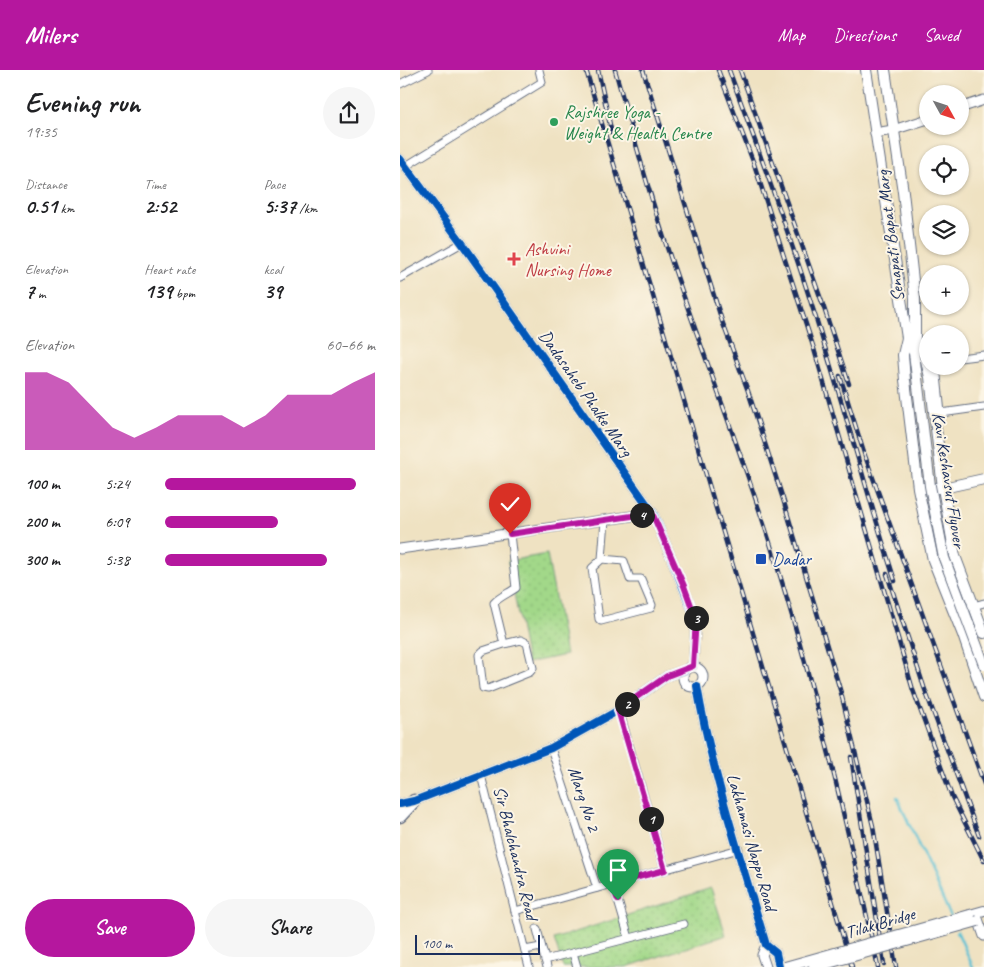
<!DOCTYPE html>
<html lang="en">
<head>
<meta charset="utf-8">
<style>
  body { margin:0; font-family:Caveat,sans-serif; background:#f6f6f6; color:#202124; height:100vh; display:flex; flex-direction:column; font-size:19px; white-space:nowrap }
  * { box-sizing:border-box; margin:0 }
  p { font-size:16px; color:#757577 }
  .icon { flex:none; width:28px; height:28px; fill:none; stroke:currentColor; stroke-width:2; stroke-linecap:round; stroke-linejoin:round }
  .map { position:relative; flex:1; overflow:hidden }
  .panel { display:flex; flex-direction:column; background:#fff; width:400px }
  .panel>* { flex:none }
  .needle { width:32px; rotate:130deg }
  .fabs { position:absolute; left:519px; top:15px; display:grid; gap:10px }
  .fabs a { display:grid; place-items:center; width:50px; height:50px; border-radius:50%; background:#fff; box-shadow:0 1px 4px #0004; font-size:25px }
  .scale { position:absolute; left:15px; bottom:12px; width:125px; box-sizing:border-box; padding-left:5px; border:2px solid #1b2f5e; border-top:0; font-size:14px; line-height:18px; white-space:nowrap; color:#1b2f5e; -webkit-text-stroke:4px #fcf5e5; paint-order:stroke }
  .pin { position:absolute; display:grid; place-items:center; width:42px; height:42px; color:#fff; margin:-51px -21px; border-radius:50% 50% 50% 0; rotate:-45deg; box-shadow:0 0 5px #0007 }
  .pin .icon { rotate:45deg }
  .km { position:absolute; width:25px; height:25px; margin:-12px; border-radius:50%; background:#222; color:#fff; font-size:14px; line-height:25px; text-align:center }
  .round { display:grid; place-items:center; flex:none; width:52px; height:52px; border-radius:26px; background:#f6f6f6 }
  .headline { display:flex; align-items:center; justify-content:space-between; height:85px; padding:0 25px }
  h1 { font-size:28px; font-weight:700; line-height:38px }
  .metrics { display:grid; grid-template-columns:repeat(3,1fr); gap:8px; height:85px; padding:5px 25px }
  .metrics div { display:grid; align-content:center }
  .metrics b { font-size:21px; font-weight:700 }
  .metrics small { font-size:14px; font-weight:400 }
  .metrics p { font-size:14px }
  .chart { height:140px; padding:10px 25px }
  .chart p { display:flex; justify-content:space-between }
  .chart svg { width:100%; height:90px; margin-top:5px; fill:#b5179e; opacity:.7 }
  .cta { display:flex; gap:10px; margin-top:auto; padding:10px 25px }
  .cta a { flex:1; height:58px; border-radius:30px; background:#b5179e; color:#fff; font-size:20px; font-weight:700; line-height:58px; text-align:center }
  .cta a+a { background:#f6f6f6; color:#202124 }
  ul { padding:0 25px; list-style:none; font-size:16px }
  li { display:grid; grid-template-columns:80px 60px 1fr; align-items:center; height:38px }
  li i { height:12px; border-radius:6px; background:#b5179e }
  header { display:flex; align-items:center; gap:30px; box-sizing:border-box; height:70px; padding:0 25px; background:#b5179e; color:#fff }
  header strong { font-size:24px }
  nav { display:flex; gap:28px; margin-inline-start:auto; font-size:18px }
  main { display:flex; flex:1; min-height:0 }
  .map>svg:first-child { display:block }
  .park { fill:url(#park-dots); stroke:#5e8474 }
  .lines { fill:none; stroke-linecap:round; stroke-linejoin:round }
  .stream { stroke:#58c1d5; stroke-width:2.5 }
  .street-casing { stroke:#656e81; stroke-width:9 }
  .secondary-casing { stroke:#656e81; stroke-width:11 }
  .primary-casing { stroke:#656e81; stroke-width:12 }
  .highway-casing { stroke:#656e81; stroke-width:15 }
  .street { stroke:#fff; stroke-width:7 }
  .secondary { stroke:#fff; stroke-width:9 }
  .primary { stroke:#fff; stroke-width:10 }
  .highway { stroke:#fff; stroke-width:12 }
  .rail-casing { stroke:#1b2f5e; stroke-width:4.5 }
  .rail { stroke:#fcf5e5; stroke-width:2.5; stroke-dasharray:8; stroke-linecap:butt }
  .primary-bridge-casing { stroke:#656e81; stroke-width:12; stroke-linecap:butt }
  .primary-bridge { stroke:#fff; stroke-width:10 }
  .cycleway-casing { stroke:#fcf5e5; stroke-width:11 }
  .cycleway { stroke:#0057b8; stroke-width:8 }
  .route-casing { stroke:#fff; stroke-width:10 }
  .route { stroke:#b5179e; stroke-width:6 }
  .leisure-dot { fill:#2e9e5b; stroke:#fcf5e5; stroke-width:2 }
  .health-dot { fill:#e0444e; stroke:#fcf5e5; stroke-width:2 }
  .transit-dot { fill:#1a4fb4; stroke:#fcf5e5; stroke-width:2 }
  .labels { text-anchor:middle; dominant-baseline:central; stroke-width:4; stroke-linejoin:round; paint-order:stroke }
  .leisure-label { font-size:18px; fill:#27864d; stroke:#fcf5e5; text-anchor:start }
  .street-label { font-size:18px; fill:#1b2f5e; stroke:#fcf5e5 }
  .health-label { font-size:18px; fill:#be3a42; stroke:#fcf5e5; text-anchor:start }
  .transit-label { font-size:18px; fill:#164399; stroke:#fcf5e5; text-anchor:start }
</style>
</head>
<body>
<header>
<strong>Milers</strong>
<nav><a>Map</a><a>Directions</a><a>Saved</a></nav>
</header>
<main>
<section class="panel">
<div class="headline"><div><h1>Evening run</h1><p>19:35</p></div><a class="round"><svg class="icon" aria-label="share" viewBox="0 0 24 24"><path d="M12 15V3M7 8l5-5 5 5M5 13v7h14v-7"/></svg></a></div>
<div class="metrics">
<div><p>Distance</p><b>0.51<small> km</small></b></div>
<div><p>Time</p><b>2:52</b></div>
<div><p>Pace</p><b>5:37<small> /km</small></b></div>
</div>
<div class="metrics">
<div><p>Elevation</p><b>7<small> m</small></b></div>
<div><p>Heart rate</p><b>139<small> bpm</small></b></div>
<div><p>kcal</p><b>39</b></div>
</div>
<div class="chart"><p><span>Elevation</span>60–66 m</p>
<svg viewBox="0 0 160 44" preserveAspectRatio="none"><path d="M0 44V6L10 6L20 11L30 22L40 33L50 38L60 33L70 27L80 27L90 27L100 33L110 27L120 17L130 17L140 17L150 11L160 6V44z"/></svg>
</div>
<ul>
<li><b>100 m</b>5:24<i style="width:91%"></i></li>
<li><b>200 m</b>6:09<i style="width:54%"></i></li>
<li><b>300 m</b>5:38<i style="width:77%"></i></li>
</ul>
<div class="cta"><a>Save</a><a>Share</a></div>
</section>
<div class="map">
<svg width="584" height="897" viewBox="0 0 584 897">
  <defs>
    <pattern id="park-dots" width="8" height="8" patternUnits="userSpaceOnUse" patternTransform="scale(1.25)"><rect width="8" height="8" fill="#a2d889"/><path d="M2 2h.1M6 6h.1" fill="none" stroke="#8bba79" stroke-width="1.8" stroke-linecap="round"/></pattern>
  </defs>
  <rect width="100%" height="100%" fill="#fcf5e5"/>
  <filter id="ink" filterUnits="userSpaceOnUse"><feTurbulence type="fractalNoise" baseFrequency=".02" numOctaves="2"/><feDisplacementMap in="SourceGraphic" scale="10" xChannelSelector="R" yChannelSelector="G"/><feConvolveMatrix kernelMatrix="1 2 1 2 8 2 1 2 1" color-interpolation-filters="sRGB"/></filter>
  <filter id="wash" filterUnits="userSpaceOnUse"><feTurbulence type="fractalNoise" baseFrequency=".0096" numOctaves="4" result="noise"/><feDisplacementMap in="SourceGraphic" scale="20" xChannelSelector="R" yChannelSelector="G"/><feGaussianBlur stdDeviation="1.12" result="paint"/><feColorMatrix in="noise" values="0 0 0 0 0 0 0 0 0 0 0 0 0 0 0 0 0 1.4 0 .05"/><feComposite in="paint" operator="in"/></filter>
  <g filter="url(#wash)">
    <rect width="100%" height="100%" fill="#efe2c2"/>
    <!-- park -->
    <g class="park">
      <polygon points="147,484 166,585 127,593 108,491"/>
      <polygon points="311,818 326,865 226,897 163,897 154,869"/>
    </g>
    <g class="lines">
      <!-- stream -->
      <g class="stream">
        <polyline points="497,727 551,847"/>
        <polyline points="557,861 573,897"/>
      </g>
    </g>
  </g>
  <g filter="url(#ink)">
    <g class="lines">
      <!-- street casing -->
      <g class="street-casing">
        <g id="street">
          <polyline points="0,14 28,0"/>
          <polyline points="6,96 142,12 139,0"/>
          <polyline points="0,208 62,173"/>
          <polyline points="560,288 584,285"/>
          <polyline points="536,296 541,343"/>
          <polyline points="534,344 584,337"/>
          <polyline points="202,489 224,491 230,509 241,509 252,535 251,538 201,551 199,549 192,498 202,489 205,450"/>
          <polyline points="570,537 584,533"/>
          <path d="M104 574 121 570 127 573 133 598 130 602 88 619 83 618 79 585 83 581 104 574 94 533C99 527 109 523 116 518L110 464"/>
          <polyline points="219,640 265,800"/>
          <polyline points="151,678 197,818"/>
          <polyline points="81,705 129,897"/>
          <polyline points="213,814 229,868"/>
          <polyline points="115,841 339,779"/>
          <polyline points="137,859 147,897"/>
          <polyline points="125,880 141,877"/>
          <polyline points="173,883 177,897"/>
          <polyline points="145,890 284,854"/>
        </g>
      </g>
      <!-- secondary casing -->
      <g class="secondary-casing">
        <g id="secondary">
          <polyline points="560,38 584,30"/>
          <polyline points="475,63 493,60 528,49"/>
          <polyline points="0,89 62,173 253,443 296,549 293,596"/>
          <polyline points="0,479 253,443"/>
          <circle cx="293" cy="607" r="10"/>
          <path d="M297 616C312 704 341 789 366 875L376 883 379 897"/>
          <polyline points="0,734 14,731 151,678 219,640 267,606 285,600"/>
          <polyline points="577,846 584,866"/>
          <polyline points="366,875 362,885 366,897"/>
        </g>
      </g>
      <!-- primary casing -->
      <g class="primary-casing">
        <g id="primary">
          <polyline points="466,0 507,268 514,283"/>
          <polyline points="485,0 503,122 515,228 515,275"/>
          <polyline points="507,268 503,285 505,310 518,418 533,490 563,565 584,627"/>
          <polyline points="515,269 526,291 530,307 543,418 555,486 584,563"/>
          <polyline points="521,418 543,418 584,409"/>
          <polyline points="570,845 584,841"/>
        </g>
      </g>
      <!-- highway casing -->
      <g class="highway-casing">
        <polyline id="highway" points="0,746 14,731"/>
      </g>
      <!-- street -->
      <use href="#street" class="street"/>
      <!-- secondary -->
      <use href="#secondary" class="secondary"/>
      <!-- primary -->
      <use href="#primary" class="primary"/>
      <!-- highway -->
      <use href="#highway" class="highway"/>
      <!-- rail casing -->
      <g class="rail-casing">
        <g id="rail">
          <polyline points="186,0 452,897"/>
          <polyline points="198,0 212,64"/>
          <path d="M215 0C234 66 251 133 274 198 305 290 341 381 370 473 414 612 447 755 478 897"/>
          <polyline points="243,0 322,251 348,321 383,429 441,623 473,756 496,897"/>
          <polyline points="318,0 354,94 414,279 513,620 552,727 584,791"/>
          <path d="M329 0C358 79 388 159 413 239 442 329 466 421 495 511"/>
          <polyline points="340,0 423,235 449,314"/>
          <polyline points="440,306 464,383 584,714"/>
          <polyline points="487,504 524,617 579,766"/>
          <polyline points="451,687 484,894"/>
        </g>
      </g>
      <!-- rail -->
      <use href="#rail" class="rail"/>
      <!-- primary-bridge casing -->
      <g class="primary-bridge-casing">
        <g id="primary-bridge">
          <polyline points="514,283 530,416 544,488 584,595"/>
          <polyline points="385,897 570,845"/>
          <polyline points="414,897 578,851"/>
        </g>
      </g>
      <!-- primary-bridge -->
      <use href="#primary-bridge" class="primary-bridge"/>
      <!-- cycleway casing -->
      <g class="cycleway-casing">
        <g id="cycleway">
          <polyline points="0,89 62,173 253,443 296,549 293,596"/>
          <path d="M297 616C312 704 341 789 366 875L376 883 379 897"/>
          <polyline points="0,734 14,731 151,678 219,640 267,606 285,600"/>
        </g>
      </g>
      <!-- cycleway -->
      <use href="#cycleway" class="cycleway"/>
    </g>
  </g>
  <g class="lines" filter="url(#ink)">
    <!-- route casing -->
    <g class="route-casing">
      <polyline id="route" points="110,464 252,443 284,516 296,549 293,596 267,606 218,640 265,800 212,814 218,830"/>
    </g>
    <!-- route -->
    <use href="#route" class="route"/>
  </g>
  <!-- markers -->
  <circle class="leisure-dot" cx="154" cy="52" r="5"/>
  <path class="health-dot" d="M111.5 181.5h5v5h5v5h-5v5h-5v-5h-5v-5h5z"/>
  <rect class="transit-dot" x="355" y="483" width="12" height="12" rx="2.5"/>
  <g class="labels">
    <!-- leisure labels -->
    <g class="leisure-label">
      <text x="164" y="42">Rajshree Yoga -<tspan x="164" dy="21">Weight &amp; Health Centre</tspan></text>
    </g>
    <!-- street labels -->
    <g class="street-label">
      <text transform="translate(490 166) rotate(-97)">Senapati Bapat Marg</text>
      <text transform="translate(186 323) rotate(55)">Dadasaheb Phalke Marg</text>
      <text transform="translate(549 410) rotate(81)">Kavi Keshavsut Flyover</text>
      <text transform="translate(184 729) rotate(72)">Marg No 2</text>
      <text transform="translate(352 772) rotate(74)">Lakhamasi Nappu Road</text>
      <text transform="translate(116 783) rotate(76)">Sir Bhalchandra Road</text>
      <text transform="translate(480 853) rotate(-16)">Tilak Bridge</text>
    </g>
    <!-- health labels -->
    <g class="health-label">
      <text x="125" y="179">Ashvini<tspan x="125" dy="21">Nursing Home</tspan></text>
    </g>
    <!-- transit labels -->
    <g class="transit-label">
      <text x="372" y="489">Dadar</text>
    </g>
  </g>
</svg>
<div class="fabs">
<a><svg class="needle" viewBox="-14 -14 28 28"><path d="M0-13l5 13h-10z" fill="#e53935"/><path d="M0 13l5-13h-10z" fill="#757577"/></svg></a>
<a><svg class="icon" aria-label="locate" viewBox="0 0 24 24"><circle cx="12" cy="12" r="6"/><path d="M12 2v4M12 18v4M2 12h4M18 12h4"/></svg></a>
<a><svg class="icon" aria-label="layers" viewBox="0 0 24 24"><path d="M12 4l9 5-9 5-9-5zM3 14l9 5 9-5"/></svg></a>
<a>+</a>
<a>−</a>
</div>
<div class="scale">100 m</div>
<div class="pin" style="left:218px;top:830px;background:#1e9e55"><svg class="icon" aria-label="arrive" viewBox="0 0 24 24"><path d="M6 21V4h12l-3 4 3 4H6"/></svg></div>
<div class="pin" style="left:110px;top:464px;background:#d93025"><svg class="icon" aria-label="check" viewBox="0 0 24 24"><path d="M5 12l5 5 9-10"/></svg></div>
<b class="km" style="left:251px;top:749px">1</b>
<b class="km" style="left:227px;top:634px">2</b>
<b class="km" style="left:296px;top:548px">3</b>
<b class="km" style="left:242px;top:445px">4</b>
</div>
</main>
</body>
</html>
